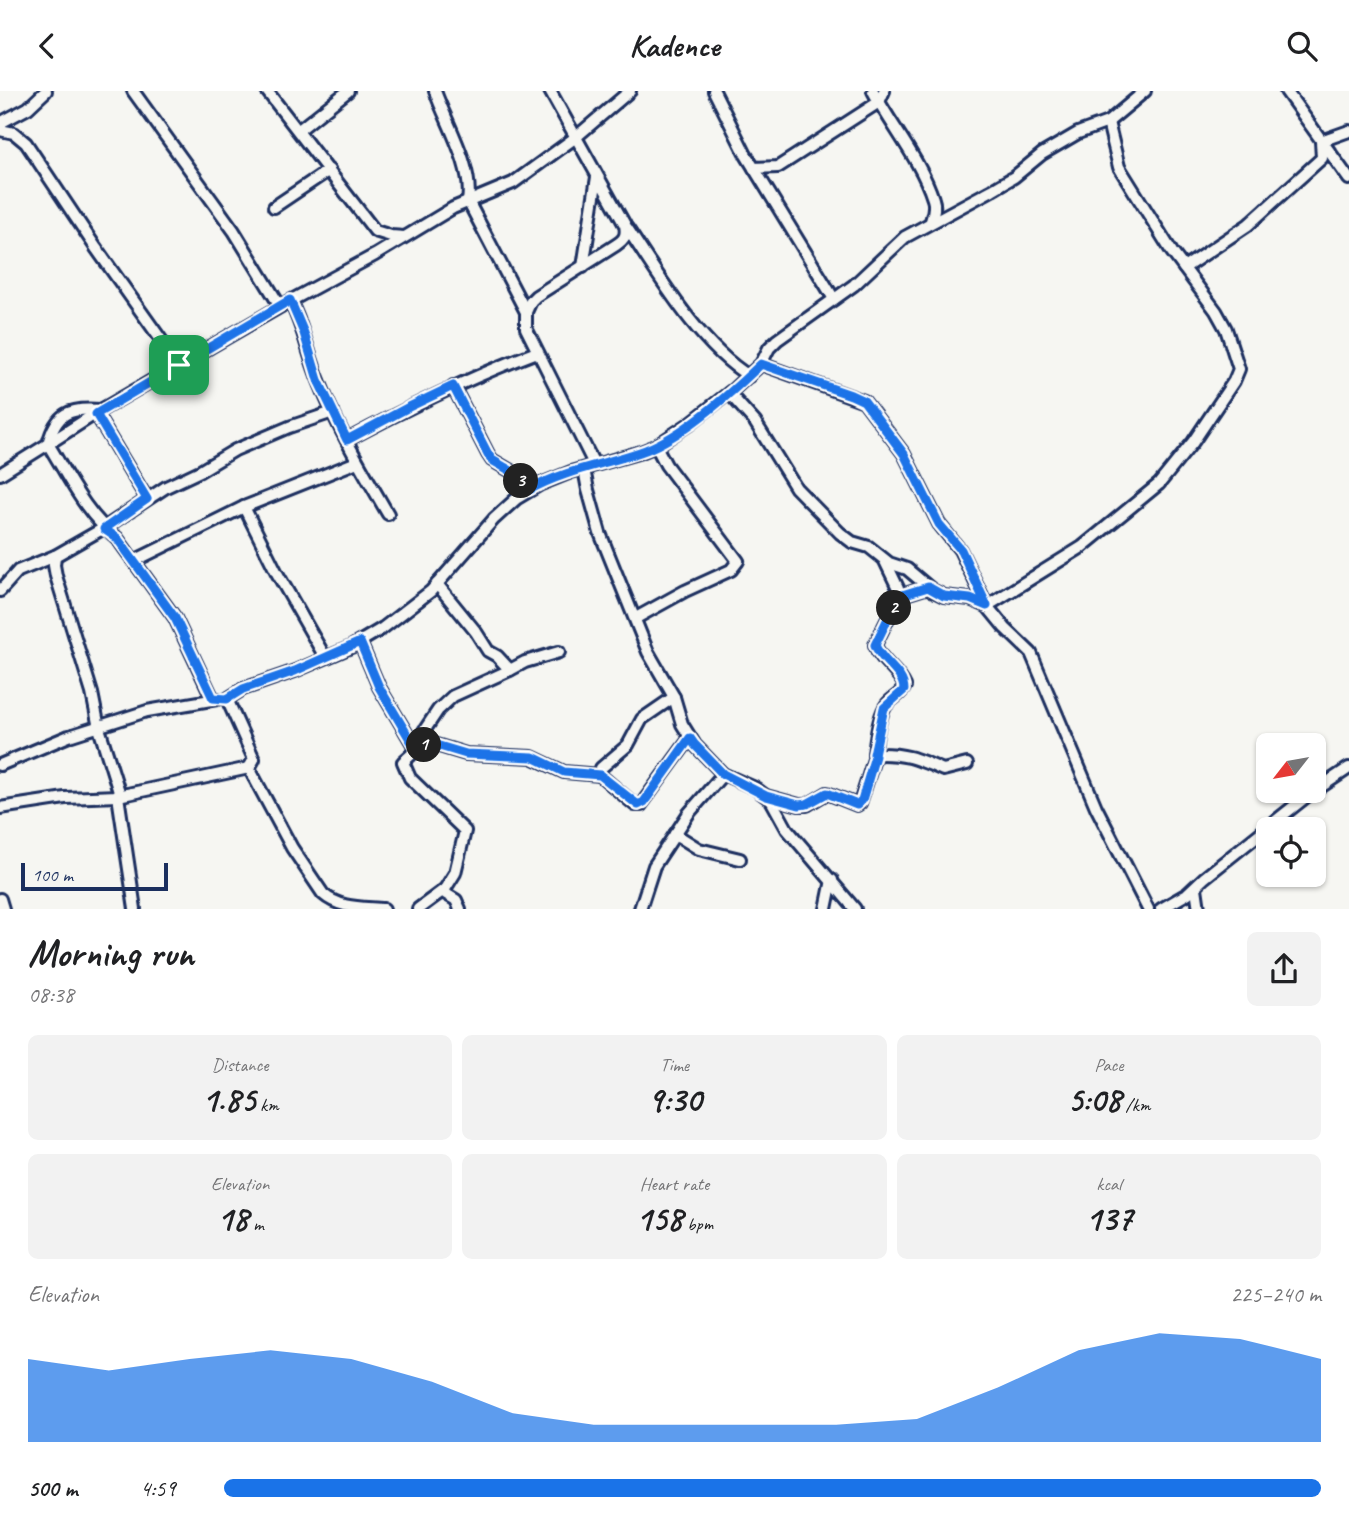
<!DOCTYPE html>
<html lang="en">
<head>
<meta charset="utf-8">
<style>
  body { margin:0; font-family:Caveat,sans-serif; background:#f2f2f2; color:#202124; height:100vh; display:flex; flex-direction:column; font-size:26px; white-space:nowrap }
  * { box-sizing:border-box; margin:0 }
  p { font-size:23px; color:#757577 }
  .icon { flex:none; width:38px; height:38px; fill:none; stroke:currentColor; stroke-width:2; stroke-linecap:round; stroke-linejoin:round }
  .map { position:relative; height:818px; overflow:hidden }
  .sheet { display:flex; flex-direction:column; background:#fff; flex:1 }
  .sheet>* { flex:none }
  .needle { width:46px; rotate:239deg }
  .fabs { position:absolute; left:1256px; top:642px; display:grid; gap:14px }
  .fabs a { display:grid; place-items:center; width:70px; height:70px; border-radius:10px; background:#fff; box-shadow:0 2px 5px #0004; font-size:35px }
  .scale { position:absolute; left:21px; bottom:18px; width:147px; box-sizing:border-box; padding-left:7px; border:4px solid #1b2f5e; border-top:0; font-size:19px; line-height:24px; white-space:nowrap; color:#1b2f5e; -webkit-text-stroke:5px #f6f6f2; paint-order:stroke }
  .pin { position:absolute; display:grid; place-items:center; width:60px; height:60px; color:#fff; margin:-30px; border-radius:14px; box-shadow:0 4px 10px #0006 }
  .km { position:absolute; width:35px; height:35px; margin:-18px; border-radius:50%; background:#222; color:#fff; font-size:19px; line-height:35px; text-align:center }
  .round { display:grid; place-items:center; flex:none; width:74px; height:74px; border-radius:10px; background:#f2f2f2 }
  .summary { display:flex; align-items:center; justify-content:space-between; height:119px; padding:0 28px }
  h1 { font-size:38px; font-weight:800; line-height:52px }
  .figures { display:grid; grid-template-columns:repeat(3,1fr); gap:10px; height:119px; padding:7px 28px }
  .figures div { display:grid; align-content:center; border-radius:10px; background:#f2f2f2; text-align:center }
  .figures b { font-size:35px; font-weight:800 }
  .figures small { font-size:19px; font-weight:400 }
  .figures p { font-size:19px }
  .chart { height:196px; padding:14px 28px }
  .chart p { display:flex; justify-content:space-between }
  .chart svg { width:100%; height:126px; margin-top:7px; fill:#1a73e8; opacity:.7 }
  ul { padding:0 28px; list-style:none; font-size:23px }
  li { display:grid; grid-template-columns:112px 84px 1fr; align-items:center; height:52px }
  li i { height:18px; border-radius:9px; background:#1a73e8 }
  header { display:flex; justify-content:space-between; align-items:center; height:91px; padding:0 28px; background:#fff; font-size:32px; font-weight:800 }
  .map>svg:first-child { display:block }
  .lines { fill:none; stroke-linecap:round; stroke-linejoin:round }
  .minor-casing { stroke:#1b2f5e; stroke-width:16 }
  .minor { stroke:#f6f6f2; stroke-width:10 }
  .route-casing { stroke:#fff; stroke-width:14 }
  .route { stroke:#1a73e8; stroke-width:9 }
</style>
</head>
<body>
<header><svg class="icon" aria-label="back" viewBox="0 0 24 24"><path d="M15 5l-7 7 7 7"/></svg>Kadence<svg class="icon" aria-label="search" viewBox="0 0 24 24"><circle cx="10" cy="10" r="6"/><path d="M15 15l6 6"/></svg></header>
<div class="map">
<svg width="1349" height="818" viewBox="0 0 1349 818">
  <rect width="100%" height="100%" fill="#f6f6f2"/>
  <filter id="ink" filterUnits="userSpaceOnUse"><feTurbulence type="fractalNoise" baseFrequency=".0143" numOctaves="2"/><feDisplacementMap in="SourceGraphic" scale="14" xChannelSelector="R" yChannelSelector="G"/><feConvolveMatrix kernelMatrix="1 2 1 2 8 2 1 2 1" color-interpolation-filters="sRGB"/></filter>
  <g filter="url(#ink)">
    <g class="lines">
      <!-- minor casing -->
      <g class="minor-casing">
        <g id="minor">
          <polyline points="133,0 234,140 280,215"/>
          <polyline points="267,0 375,140 391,145 404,146"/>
          <path d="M435 0C446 32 474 77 468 110L526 221"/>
          <path d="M550 0 625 134C627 144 625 148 616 154L536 205 531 210 526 221V237L594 373"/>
          <polyline points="714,0 746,64 834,208"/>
          <path d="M873 0C892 36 921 70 933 108 936 116 933 123 931 130"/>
          <polyline points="1286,0 1349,88"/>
          <polyline points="0,32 28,17 46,0"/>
          <polyline points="0,39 14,42 26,52 96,157 179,274"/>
          <polyline points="299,39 348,0"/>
          <polyline points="754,77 778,76 879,11 884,0"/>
          <polyline points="274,116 329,79"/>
          <path d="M627 137C659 185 699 254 749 285"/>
          <polyline points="583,176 597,86"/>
          <polyline points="1184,177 1248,134 1322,67 1321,50 1349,40"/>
          <path d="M290 210C304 236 308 264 320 292 338 338 363 380 388 423"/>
          <polyline points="761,273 864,310 904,363 939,433 960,459 987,515 1005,537 1031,562 1096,716 1148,818"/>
          <polyline points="453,295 488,363 492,369 511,380 529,399"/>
          <polyline points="729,302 755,331 796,397 840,442 852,451 869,456 889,472 907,478 932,499 944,505 970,508 987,515 1082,456 1159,393 1193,351 1234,290 1239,278 1226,238 1216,220 1172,161 1119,76 1108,31"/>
          <path d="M101 319 48 353C68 385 86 424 117 447L175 527 213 608"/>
          <polyline points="96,323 147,408"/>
          <path d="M347 349C409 316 471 286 537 261"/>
          <polyline points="584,378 588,399 600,442 648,561 674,606 682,633 695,654 723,683 755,697 771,709 787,738 855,818"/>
          <path d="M0 383 48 353C56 322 69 316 101 319L290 210 375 164 453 117 513 92 576 46 630 0"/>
          <polyline points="244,416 277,482 325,566"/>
          <polyline points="55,465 54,474 56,485 92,602 99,637 120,704"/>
          <polyline points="134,470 244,416 357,371"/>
          <polyline points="437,493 476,541 488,560 497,565 510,579"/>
          <polyline points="0,500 18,480 55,465 104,437 166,396 200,380 235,359 289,336 333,321"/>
          <polyline points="899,505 928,496"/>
          <polyline points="636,527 685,500 731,479 738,470 666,374 656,355"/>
          <polyline points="360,551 379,596 414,655 412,663 403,671 410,687 465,740 455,782 445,798 446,803 456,809 460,818"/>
          <polyline points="414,655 436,654 466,663 532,666 564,681 600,684 601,677 628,654 642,628 674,606"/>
          <polyline points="414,655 438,619 453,605 510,579 525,571 559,561"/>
          <path d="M874 663C904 662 916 667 943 679L967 673"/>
          <polyline points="0,674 69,645 147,620 217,608"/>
          <path d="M249 677 292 757 323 803C340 818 362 816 384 818"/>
          <polyline points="600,684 635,714 641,714 690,647"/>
          <polyline points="118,705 135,818"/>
          <path d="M766 705 799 714H807L827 702 857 714 860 712 875 665 874 663C876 648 878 629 885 616 890 607 901 605 905 595 898 579 881 571 875 554L899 505 898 497 885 470"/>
          <polyline points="0,717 65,707 118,705 249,677 254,668 227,608 243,598 295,580 351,556 383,537 431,500 494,428 516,408 541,393 571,381 641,361 656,355 689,333 735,297 761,273 769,257 777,249 854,194 905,146 992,99 1014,86 1042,63 1078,42 1108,31 1145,0"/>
          <polyline points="675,743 699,758 740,768"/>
          <polyline points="1196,797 1199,818"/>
          <polyline points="0,808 3,818"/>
          <polyline points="418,818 445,798"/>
          <polyline points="640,818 654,775 689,722 723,683"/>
          <polyline points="826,818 832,789"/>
          <polyline points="1161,818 1187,803 1204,787 1307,705 1349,677"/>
        </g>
      </g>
      <!-- minor -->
      <use href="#minor" class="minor"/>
    </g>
  </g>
  <g class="lines" filter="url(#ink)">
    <!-- route casing -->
    <g class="route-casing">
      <path id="route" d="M290 209 304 242 318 289 347 349 409 316 453 295 488 363 492 369 511 380 529 399C565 379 602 374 640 361 680 348 731 302 761 273L851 304 864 310 904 363 939 433 961 459 987 515 970 508 944 505 928 496 899 505 875 554C881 571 904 581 904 599L884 617 874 663 875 665 862 709 857 714 827 702 807 713 799 714 766 705 723 683 695 654 690 647 644 711 638 714 600 684 564 681 533 666 466 663 436 654 414 655 379 596 360 551 295 580 243 598 227 608 213 607 175 527 117 447 104 438 147 408 96 323Z"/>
    </g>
    <!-- route -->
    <use href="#route" class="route"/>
  </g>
</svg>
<div class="fabs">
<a><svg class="needle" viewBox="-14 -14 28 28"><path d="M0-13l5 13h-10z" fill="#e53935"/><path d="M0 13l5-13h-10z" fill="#757577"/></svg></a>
<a><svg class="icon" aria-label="locate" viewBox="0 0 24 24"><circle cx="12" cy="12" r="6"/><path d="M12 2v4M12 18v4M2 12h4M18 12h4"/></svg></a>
</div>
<div class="scale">100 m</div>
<div class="pin" style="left:179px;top:274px;background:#1e9e55"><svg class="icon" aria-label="arrive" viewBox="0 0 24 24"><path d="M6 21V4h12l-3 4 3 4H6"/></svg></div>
<b class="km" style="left:424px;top:654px">1</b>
<b class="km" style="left:894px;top:517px">2</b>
<b class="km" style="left:521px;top:390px">3</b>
</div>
<section class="sheet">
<div class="summary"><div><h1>Morning run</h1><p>08:38</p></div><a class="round"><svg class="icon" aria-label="share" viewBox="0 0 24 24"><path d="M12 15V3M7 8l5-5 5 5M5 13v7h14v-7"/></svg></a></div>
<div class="figures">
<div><p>Distance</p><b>1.85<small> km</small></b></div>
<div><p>Time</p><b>9:30</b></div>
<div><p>Pace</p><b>5:08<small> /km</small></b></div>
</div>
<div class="figures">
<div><p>Elevation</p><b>18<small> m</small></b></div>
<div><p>Heart rate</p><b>158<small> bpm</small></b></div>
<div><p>kcal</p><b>137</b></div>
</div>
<div class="chart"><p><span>Elevation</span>225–240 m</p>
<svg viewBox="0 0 160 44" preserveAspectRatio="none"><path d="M0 44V15L10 19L20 15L30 12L40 15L50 23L60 34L70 38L80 38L90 38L100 38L110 36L120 25L130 12L140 6L150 8L160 15V44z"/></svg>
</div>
<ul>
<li><b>500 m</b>4:59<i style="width:100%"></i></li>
</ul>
</section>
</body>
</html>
